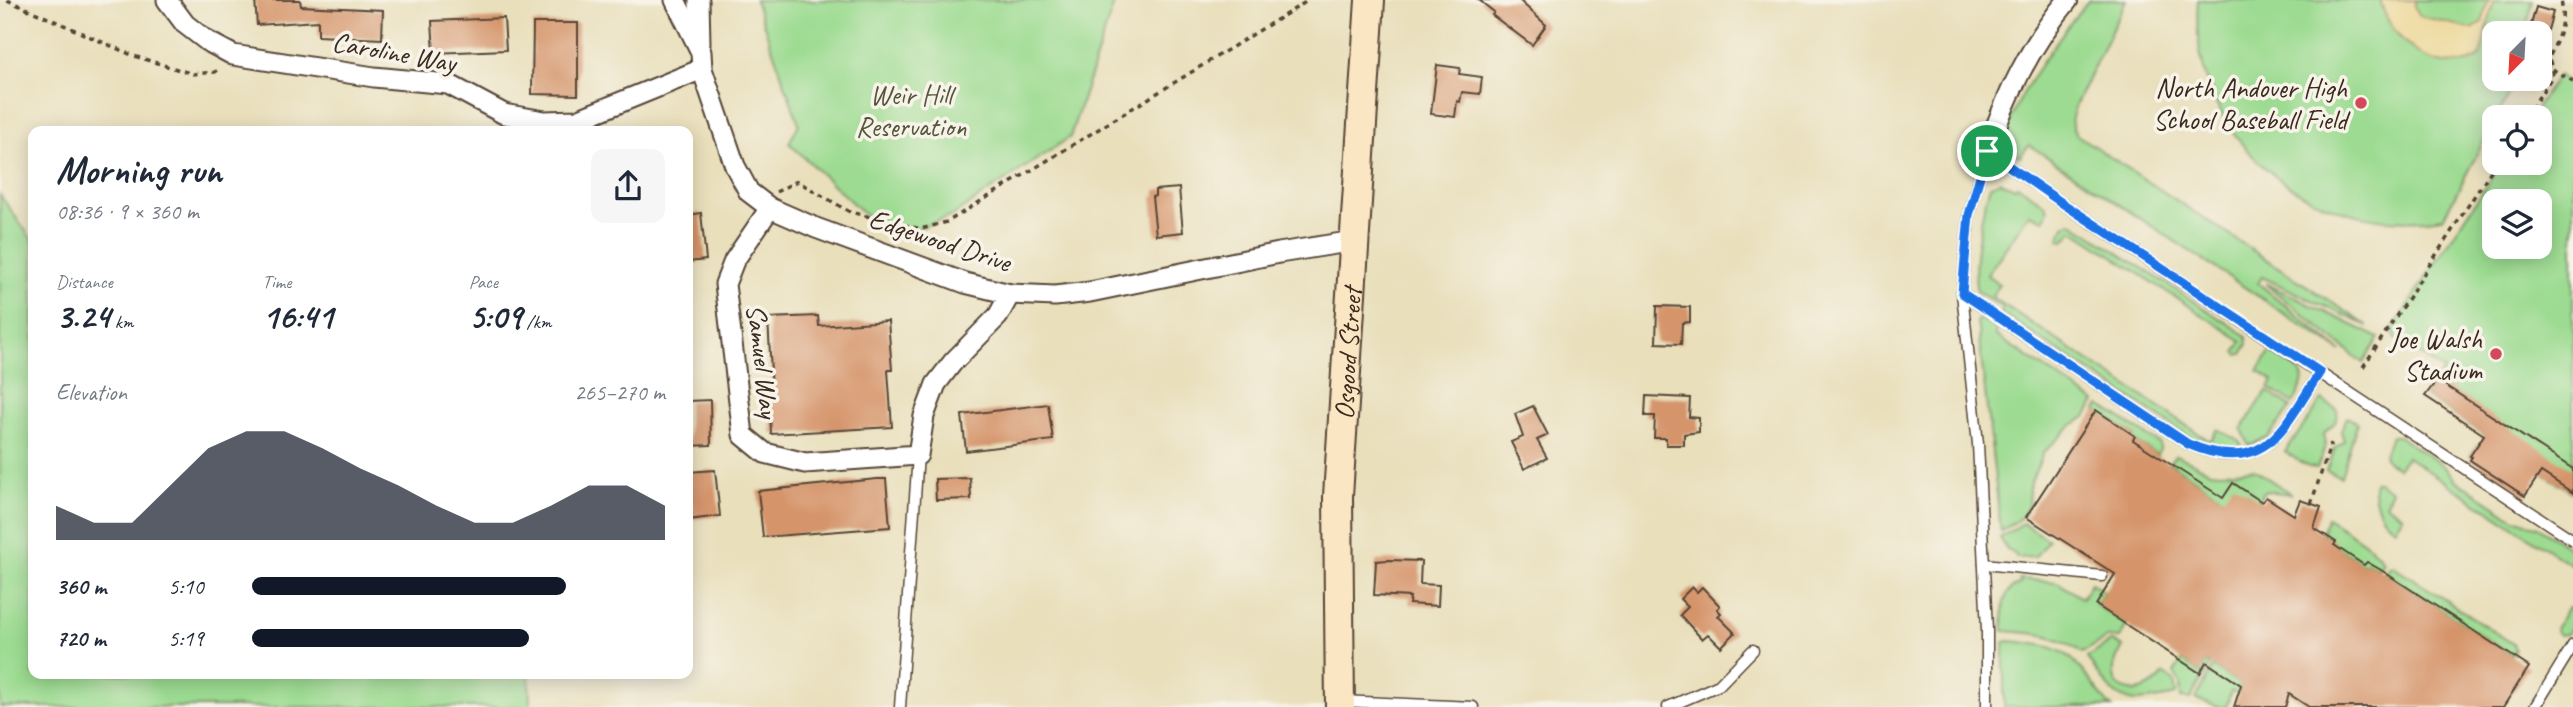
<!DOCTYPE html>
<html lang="en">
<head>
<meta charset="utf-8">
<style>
  body { margin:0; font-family:Caveat,sans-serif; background:#f6f6f7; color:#1f2937; height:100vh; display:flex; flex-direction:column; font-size:26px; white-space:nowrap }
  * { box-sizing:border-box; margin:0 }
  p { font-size:23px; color:#747a83 }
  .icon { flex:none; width:38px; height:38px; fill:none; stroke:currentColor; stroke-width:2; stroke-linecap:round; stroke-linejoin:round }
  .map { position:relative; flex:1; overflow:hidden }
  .details { position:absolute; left:28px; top:126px; width:665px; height:553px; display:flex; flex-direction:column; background:#fff; border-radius:14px; box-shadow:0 4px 18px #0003 }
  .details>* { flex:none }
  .needle { width:46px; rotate:204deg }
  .fabs { position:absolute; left:2482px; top:21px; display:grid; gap:14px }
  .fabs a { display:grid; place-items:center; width:70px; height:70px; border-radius:14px; background:#fff; box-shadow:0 4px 18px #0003; font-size:35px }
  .pin { position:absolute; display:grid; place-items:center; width:60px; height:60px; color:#fff; margin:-30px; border:4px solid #fff; border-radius:50%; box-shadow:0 2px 7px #0007 }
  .round { display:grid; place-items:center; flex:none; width:74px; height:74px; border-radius:14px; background:#f6f6f7 }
  .summary { display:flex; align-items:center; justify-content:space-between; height:119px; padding:0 28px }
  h1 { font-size:38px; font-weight:800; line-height:52px }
  .metrics { display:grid; grid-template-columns:repeat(3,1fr); gap:10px; height:119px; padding:7px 28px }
  .metrics div { display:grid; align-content:center }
  .metrics b { font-size:35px; font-weight:800 }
  .metrics small { font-size:19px; font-weight:400 }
  .metrics p { font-size:19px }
  .chart { height:196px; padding:14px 28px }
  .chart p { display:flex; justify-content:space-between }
  .chart svg { width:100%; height:126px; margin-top:7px; fill:#111827; opacity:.7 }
  ul { padding:0 28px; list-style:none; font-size:23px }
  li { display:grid; grid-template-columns:112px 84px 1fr; align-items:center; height:52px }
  li i { height:18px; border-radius:9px; background:#111827 }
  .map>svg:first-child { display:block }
  .green { fill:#9cdb91; stroke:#6c8258; stroke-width:2; fill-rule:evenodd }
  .sand { fill:#eeda9e; stroke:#94825e; stroke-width:2 }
  .building { fill:#d5946b }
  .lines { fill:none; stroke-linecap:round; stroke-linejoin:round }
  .lane-casing { stroke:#554536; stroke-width:13 }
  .street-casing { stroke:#554536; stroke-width:23 }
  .secondary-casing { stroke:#554536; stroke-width:32 }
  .path { stroke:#554536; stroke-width:3.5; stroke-dasharray:5 5; stroke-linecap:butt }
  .lane { stroke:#fff; stroke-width:10 }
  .street { stroke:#fff; stroke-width:19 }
  .secondary { stroke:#fbe6c4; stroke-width:28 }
  .route-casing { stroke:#fff; stroke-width:14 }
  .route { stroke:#1a73e8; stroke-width:9 }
  .poi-dot { fill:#d1495b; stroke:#f7f3e8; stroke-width:2.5 }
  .labels { text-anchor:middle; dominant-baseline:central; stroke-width:7; stroke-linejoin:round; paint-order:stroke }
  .street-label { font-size:28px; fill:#3b2a1e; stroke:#f7f3e8 }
  .poi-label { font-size:28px; fill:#3b2a1e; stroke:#f7f3e8; text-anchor:end }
  .park-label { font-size:28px; fill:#53563b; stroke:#f7f3e8 }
</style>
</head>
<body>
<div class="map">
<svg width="2573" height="707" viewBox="0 0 2573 707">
  <rect width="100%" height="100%" fill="#f7f3e8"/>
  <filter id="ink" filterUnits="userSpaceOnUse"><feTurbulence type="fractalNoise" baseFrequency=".0143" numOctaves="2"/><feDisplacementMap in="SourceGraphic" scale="14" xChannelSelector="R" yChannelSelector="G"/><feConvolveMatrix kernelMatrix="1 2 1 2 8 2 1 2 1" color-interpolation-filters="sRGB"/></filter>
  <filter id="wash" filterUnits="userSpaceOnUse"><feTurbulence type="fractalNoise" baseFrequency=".00686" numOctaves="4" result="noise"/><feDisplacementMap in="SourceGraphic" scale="28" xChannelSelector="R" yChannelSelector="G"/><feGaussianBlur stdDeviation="1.57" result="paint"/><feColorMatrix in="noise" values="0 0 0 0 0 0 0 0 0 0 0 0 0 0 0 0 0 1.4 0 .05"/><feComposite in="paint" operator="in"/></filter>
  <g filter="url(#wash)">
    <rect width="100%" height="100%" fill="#e9dfbb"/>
    <!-- green -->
    <g class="green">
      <polygon points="755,0 1115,0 1070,137 952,216 902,234 865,215 789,143 799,124"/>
      <path d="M2089 0H2126L2076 104C2072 116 2068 125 2077 135L2368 326 2262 277 2258 283 2341 351 2029 145 2020 157C2016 154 2010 150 2008 146 1996 119 2070 21 2089 0Z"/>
      <path d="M2198 0H2533L2525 33H2494V79H2513L2509 94 2497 117H2494V122L2443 218C2310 239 2187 139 2198 0Z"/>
      <path d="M2558 75 2573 85V493L2536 469 2470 456 2477 445 2486 450 2492 440 2425 396 2443 370 2395 338 2393 328 2501 163H2539V117H2530ZM2494 201H2539V247H2494Z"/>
      <path d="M1999 181 2015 188 2017 185 2045 204 2048 210 2043 220 2029 214 1987 275 1999 284 1992 297 2210 441 2218 429 2239 441 2243 448 2221 450 2196 441 2001 313 2003 308 1977 291C1971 269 1982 208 1990 186Z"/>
      <polygon points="0,195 33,241 33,674 529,674 530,707 0,707"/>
      <polygon points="2071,222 2247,336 2248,344 2242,354 2238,355 2235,352 2242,341 2073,230 2064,241 2059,239 2064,226"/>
      <polygon points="2267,284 2379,338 2363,363 2267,285"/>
      <polygon points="1981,319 1997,329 1995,335 2095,402 2086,417 2072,425 2043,453 2029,487 2028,506 2021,518 2001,531 1977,321"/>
      <path d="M2270 353H2274C2300 371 2313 372 2293 403L2269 388 2273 381 2258 371Z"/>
      <polygon points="2267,391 2291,407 2269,436 2249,446 2242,429"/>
      <path d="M2322 400 2337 410C2340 422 2330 426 2324 434L2326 445 2317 468 2309 467 2285 452Z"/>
      <polygon points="2099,406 2103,407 2160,444 2160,450 2157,455 2133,440 2135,436 2096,410"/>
      <polygon points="2347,417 2357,423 2341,477 2327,471 2335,448 2344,441 2341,431"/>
      <polygon points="2391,436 2398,436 2444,466 2456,480 2515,519 2538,527 2573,550 2573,566 2407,457 2398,468 2387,462 2384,455"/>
      <polygon points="2176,455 2210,471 2221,472 2254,469 2291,494 2267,491 2263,492 2259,500 2223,498 2169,462"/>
      <path d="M2374 482H2378L2392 491 2385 504 2403 516 2395 528C2379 519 2373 499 2374 482Z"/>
      <path d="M2327 518C2343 528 2375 546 2383 562L2378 568 2367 562 2364 565 2334 545 2322 533Z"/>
      <polygon points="2023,523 2048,540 2035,557 2016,558 2016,555 2007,549 2000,538"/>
      <polygon points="2392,565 2513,644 2515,650 2511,655 2384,572"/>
      <path d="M2019 579 2057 582 2082 598 2091 583 2104 592 2096 605 2127 625 2120 638H2107L2082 653C2059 634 2032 633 2004 631 2003 611 1999 592 2021 583Z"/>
      <polygon points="2569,608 2573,609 2573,624 2566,634 2559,635 2555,629 2566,610"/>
      <path d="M2009 641C2074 646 2070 656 2107 703L2112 707H2004V642Z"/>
      <path d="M2112 641 2123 647C2095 689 2137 707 2164 674L2174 681 2176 695C2120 707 2118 703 2087 658Z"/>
      <polygon points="2182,661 2200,673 2206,662 2210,665 2190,699 2181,698 2180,683 2174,673"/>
      <polygon points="2213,667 2241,685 2239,693 2231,691 2226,707 2218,707 2195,699"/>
    </g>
    <!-- sand -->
    <path class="sand" d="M2380 0H2416L2414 6 2420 16 2472 29 2482 23 2488 0H2494L2480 57C2437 80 2390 41 2380 0Z"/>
    <g id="blocks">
      <!-- building -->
      <g class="building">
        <polygon points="255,0 300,0 301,6 383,10 382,39 318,36 318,21 257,25"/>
        <polygon points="1479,0 1519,0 1546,25 1532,45 1492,15 1494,12"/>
        <polygon points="2536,7 2553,12 2548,30 2531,25"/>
        <polygon points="504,18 506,50 434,53 432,21"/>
        <polygon points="533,23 578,23 578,95 532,94"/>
        <polygon points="1437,65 1460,68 1459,74 1482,77 1480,94 1462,92 1460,102 1457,101 1455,117 1431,114"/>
        <polygon points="1179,188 1183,232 1156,235 1152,197 1155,196 1155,190"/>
        <polygon points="701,213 706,260 688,262 688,215"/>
        <polygon points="1657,306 1690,307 1690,322 1682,323 1681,344 1656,343"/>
        <polygon points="818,316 819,326 888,321 892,370 888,370 892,427 771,434 769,391 772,391 768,318"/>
        <polygon points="2437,380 2573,469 2573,493 2541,472 2525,496 2470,460 2472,457 2470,456 2484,435 2425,396"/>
        <polygon points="1646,396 1690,398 1689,417 1699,418 1699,432 1684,434 1684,445 1666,445 1666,438 1654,438 1655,416 1645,416"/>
        <polygon points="710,400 711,445 688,446 688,401"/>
        <polygon points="1048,404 1053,440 966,451 962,415"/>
        <polygon points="1533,406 1548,435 1537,440 1547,458 1524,469 1511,442 1523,437 1515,414"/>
        <polygon points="2096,410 2135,436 2133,440 2223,498 2233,483 2262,502 2266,497 2294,515 2300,500 2321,507 2314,528 2336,542 2334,545 2364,565 2367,562 2381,570 2529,667 2503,707 2309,707 2289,694 2285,707 2234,707 2241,685 2206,662 2200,673 2096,605 2115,574 2026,517"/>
        <polygon points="715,470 720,516 688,520 688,472"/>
        <polygon points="970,478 971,499 936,500 935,479"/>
        <polygon points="877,479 886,479 890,527 763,537 758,491"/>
        <polygon points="1388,560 1421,561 1420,584 1439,585 1438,606 1409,604 1410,597 1374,595 1376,561"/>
        <polygon points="1692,587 1697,592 1702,587 1720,606 1717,609 1721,613 1718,616 1735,633 1721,647 1708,634 1702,639 1680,615 1688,607 1680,599"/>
      </g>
    </g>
  </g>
  <g filter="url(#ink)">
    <use href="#blocks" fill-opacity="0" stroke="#554536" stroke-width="2"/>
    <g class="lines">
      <!-- lane casing -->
      <g class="lane-casing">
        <g id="lane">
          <path d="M1962 293 2188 444C2266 477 2283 429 2320 372"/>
          <polyline points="1984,564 2102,576"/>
          <polyline points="1341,701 1473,707"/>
          <polyline points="900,707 918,455"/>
          <polyline points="1668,707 1719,685 1753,650"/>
          <polyline points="1987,707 1987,630 1978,444 1962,293 1969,215 1987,151 2065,205 2573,540"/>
          <polyline points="2535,707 2573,645"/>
        </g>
      </g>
      <!-- street casing -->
      <g class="street-casing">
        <g id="street">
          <polyline points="167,0 185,24 207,41 233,55 374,77 448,84 504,114 545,121 577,120 702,69"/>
          <polyline points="675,0 701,52 702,69 735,166 749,192 770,208 816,228 965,283 1010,294 1055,296 1090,292 1279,253 1354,241"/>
          <polyline points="699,0 700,44"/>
          <path d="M1987 151C2006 96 2030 45 2068 0"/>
          <polyline points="770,208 734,261 725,284 743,435 765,453 805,463 918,455 924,416 936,384 953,362 998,316 1010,294"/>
        </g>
      </g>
      <!-- secondary casing -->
      <g class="secondary-casing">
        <g id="secondary">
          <path id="s1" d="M1340 707 1338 496 1370 0"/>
        </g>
      </g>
      <!-- path -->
      <g class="path">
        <polyline points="7,0 134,56 193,74 215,72 220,69"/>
        <polyline points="2552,69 2573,81"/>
        <path d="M2526 117 2553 75 2549 57C2559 38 2565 21 2561 0"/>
        <polyline points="776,192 797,181 850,212 921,229 947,222 1309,0"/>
        <polyline points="2363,367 2496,163"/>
        <polyline points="2311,504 2331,443"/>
      </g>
      <!-- lane -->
      <use href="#lane" class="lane"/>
      <!-- street -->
      <use href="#street" class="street"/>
      <!-- secondary -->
      <use href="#secondary" class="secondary"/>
    </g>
  </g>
  <g class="lines" filter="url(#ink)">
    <!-- route casing -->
    <g class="route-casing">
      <path id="route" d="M1987 151 2065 205 2320 372C2283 429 2266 477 2188 444L1962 293 1969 215Z"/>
    </g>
    <!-- route -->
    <use href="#route" class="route"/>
  </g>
  <!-- markers -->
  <g class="poi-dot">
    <circle cx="2361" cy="103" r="7"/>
    <circle cx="2496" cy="354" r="7"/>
  </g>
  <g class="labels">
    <!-- street labels -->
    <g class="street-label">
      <text transform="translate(394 52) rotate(10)">Caroline Way</text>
      <text transform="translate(940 240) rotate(18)">Edgewood Drive</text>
      <text stroke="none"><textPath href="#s1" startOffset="354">Osgood Street</textPath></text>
      <text transform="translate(763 361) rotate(83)">Samuel Way</text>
    </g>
    <!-- poi labels -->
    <g class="poi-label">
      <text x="2347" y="87">North Andover High<tspan x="2347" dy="32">School Baseball Field</tspan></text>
      <text x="2482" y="338">Joe Walsh<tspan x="2482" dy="32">Stadium</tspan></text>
    </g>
    <!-- park labels -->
    <g class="park-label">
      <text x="911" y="94">Weir Hill<tspan x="911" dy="32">Reservation</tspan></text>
    </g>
  </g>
</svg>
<div class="fabs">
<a><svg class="needle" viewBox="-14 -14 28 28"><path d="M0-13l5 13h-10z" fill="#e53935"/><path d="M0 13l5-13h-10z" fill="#747a83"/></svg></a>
<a><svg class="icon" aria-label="locate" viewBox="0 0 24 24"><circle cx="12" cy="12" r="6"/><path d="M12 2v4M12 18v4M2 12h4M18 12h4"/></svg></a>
<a><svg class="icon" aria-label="layers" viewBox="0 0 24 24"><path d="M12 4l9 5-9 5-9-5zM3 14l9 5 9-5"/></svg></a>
</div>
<div class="pin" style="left:1987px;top:151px;background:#1e9e55"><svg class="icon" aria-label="arrive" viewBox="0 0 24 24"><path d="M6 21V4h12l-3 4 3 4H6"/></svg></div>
<section class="details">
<div class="summary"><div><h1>Morning run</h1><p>08:36 · 9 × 360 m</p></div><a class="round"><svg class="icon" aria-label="share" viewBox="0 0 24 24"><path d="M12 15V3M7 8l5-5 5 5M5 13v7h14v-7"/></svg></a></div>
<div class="metrics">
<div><p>Distance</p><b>3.24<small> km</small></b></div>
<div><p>Time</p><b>16:41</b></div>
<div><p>Pace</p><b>5:09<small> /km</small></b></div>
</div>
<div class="chart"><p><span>Elevation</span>265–270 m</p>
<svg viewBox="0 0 160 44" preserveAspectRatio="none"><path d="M0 44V32L10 38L20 38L30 25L40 12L50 6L60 6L70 12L80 19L90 25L100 32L110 38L120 38L130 32L140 25L150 25L160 32V44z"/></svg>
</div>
<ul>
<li><b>360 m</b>5:10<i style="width:76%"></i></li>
<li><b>720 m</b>5:19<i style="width:67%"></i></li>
</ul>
</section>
</div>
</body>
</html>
